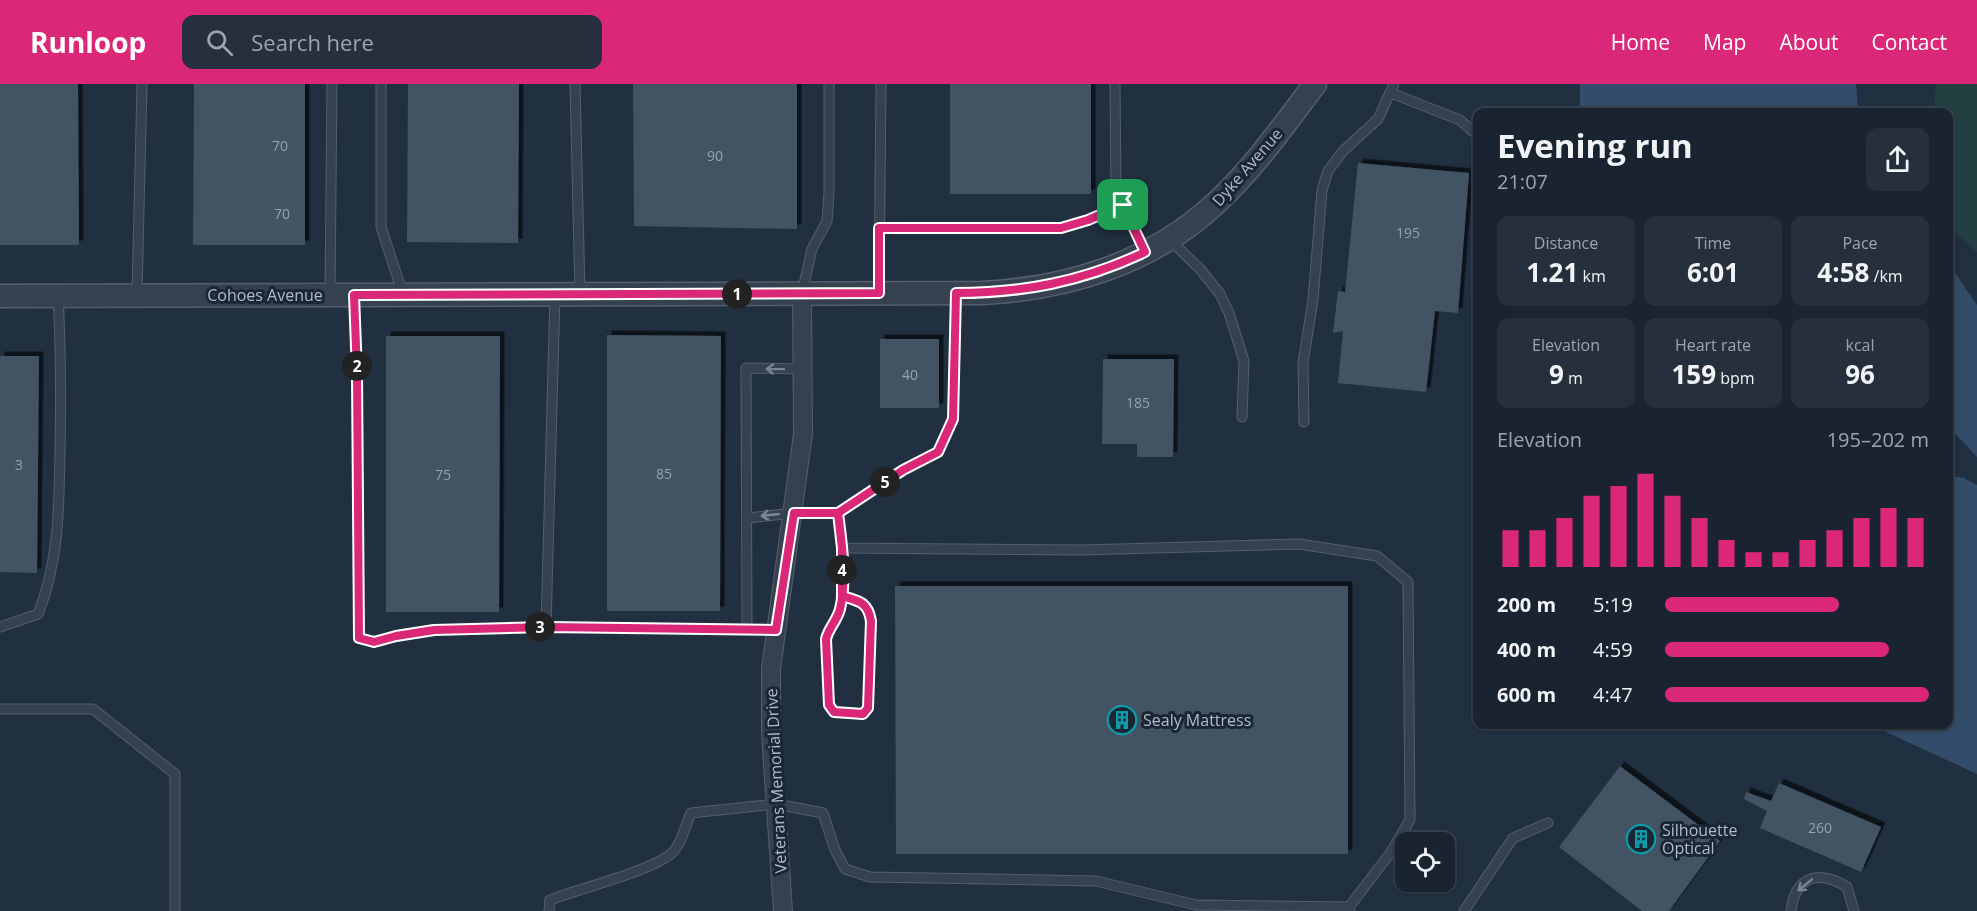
<!DOCTYPE html>
<html lang="en">
<head>
<meta charset="utf-8">
<style>
  body { margin:0; font-family:"Open Sans",sans-serif; background:#26303c; color:#f1f3f6; height:100vh; display:flex; flex-direction:column; font-size:22px; white-space:nowrap }
  * { box-sizing:border-box; margin:0 }
  p { font-size:20px; color:#9fa4ab }
  .icon { flex:none; width:33px; height:33px; fill:none; stroke:currentColor; stroke-width:2; stroke-linecap:round; stroke-linejoin:round }
  .map { position:relative; flex:1; overflow:hidden }
  .details { position:absolute; left:1473px; top:24px; width:480px; height:621px; display:flex; flex-direction:column; background:#192430; border-radius:12px; box-shadow:0 2px 4px #0004,0 0 0 2px #37414c }
  .details>* { flex:none }
  .fabs { position:absolute; left:1395px; top:748px; display:grid; gap:12px }
  .fabs a { display:grid; place-items:center; width:60px; height:60px; border-radius:12px; background:#192430; box-shadow:0 2px 4px #0004,0 0 0 2px #37414c; font-size:30px }
  .pin { position:absolute; display:grid; place-items:center; width:51px; height:51px; color:#fff; margin:-26px; border-radius:12px; box-shadow:0 3px 9px #0006 }
  .km { position:absolute; width:30px; height:30px; margin:-15px; border-radius:50%; background:#222; color:#fff; font-size:16px; line-height:30px; text-align:center }
  .round { display:grid; place-items:center; flex:none; width:63px; height:63px; border-radius:12px; background:#26303c }
  .summary { display:flex; align-items:center; justify-content:space-between; height:102px; padding:0 24px }
  h1 { font-size:33px; font-weight:700; line-height:45px }
  .metrics { display:grid; grid-template-columns:repeat(3,1fr); gap:9px; height:102px; padding:6px 24px }
  .metrics div { display:grid; align-content:center; border-radius:12px; background:#26303c; text-align:center }
  .metrics b { font-size:26px; font-weight:700 }
  .metrics small { font-size:16px; font-weight:400 }
  .metrics p { font-size:16px }
  .chart { height:168px; padding:12px 24px }
  .chart p { display:flex; justify-content:space-between }
  .chart svg { width:100%; height:108px; margin-top:6px; stroke:#db2777; stroke-width:6 }
  ul { padding:0 24px; list-style:none; font-size:20px }
  li { display:grid; grid-template-columns:96px 72px 1fr; align-items:center; height:45px }
  li i { height:15px; border-radius:8px; background:#db2777 }
  header { display:flex; align-items:center; gap:36px; box-sizing:border-box; height:84px; padding:0 30px; background:#db2777; color:#fff }
  header strong { font-size:28px }
  nav { display:flex; gap:33px; margin-inline-start:auto; font-size:21px }
  .search { width:420px; height:54px; background:#26303c; display:flex; align-items:center; gap:15px; box-sizing:border-box; padding:0 21px; border-radius:12px; color:#9fa4ab; font-size:22px }
  .map>svg:first-child { display:block }
  .green { fill:#233f41 }
  .water { fill:#334c69 }
  .building { fill:#425264; filter:url(#shadow) }
  .lines { fill:none; stroke-linecap:round; stroke-linejoin:round }
  .service-casing { stroke:#545f6d; stroke-width:11 }
  .minor-casing { stroke:#545f6d; stroke-width:20 }
  .tertiary-casing { stroke:#545f6d; stroke-width:25 }
  .service { stroke:#35414f; stroke-width:9 }
  .minor { stroke:#35414f; stroke-width:18 }
  .tertiary { stroke:#35414f; stroke-width:22 }
  .oneway { stroke:#798593 }
  .route-casing { stroke:#fff; stroke-width:12 }
  .route { stroke:#db2777; stroke-width:8 }
  .labels { text-anchor:middle; dominant-baseline:central; stroke-width:6; stroke-linejoin:round; paint-order:stroke }
  .number-label { font-size:14px; fill:#95a2b1 }
  .street-label { font-size:16px; fill:#b1bccb; stroke:#1b2634 }
  .poi-label { font-size:16px; fill:#b1bccb; stroke:#1b2634; text-anchor:start }
</style>
</head>
<body>
<header>
<strong>Runloop</strong>
<div class="search"><svg class="icon" aria-label="search" viewBox="0 0 24 24"><circle cx="10" cy="10" r="6"/><path d="M15 15l6 6"/></svg>Search here</div>
<nav><a>Home</a><a>Map</a><a>About</a><a>Contact</a></nav>
</header>
<div class="map">
<svg width="1977" height="827" viewBox="0 0 1977 827">
  <defs>
    <filter id="shadow"><feDropShadow dx="4.5" dy="-4.5" stdDeviation="0" flood-color="#0009"/></filter>
  </defs>
  <rect width="100%" height="100%" fill="#213040"/>
  <!-- green -->
  <polygon class="green" points="1936,0 1977,0 1977,168 1954,147 1949,127 1948,28 1934,28"/>
  <!-- water -->
  <g class="water">
    <polygon points="1580,0 1856,0 1858,28 1580,28"/>
    <polygon points="1948,179 1977,221 1977,373 1949,343"/>
    <polygon points="1949,392 1964,394 1977,401 1977,690 1871,641 1948,640"/>
  </g>
  <!-- building -->
  <g class="building">
    <polygon points="0,0 78,0 79,161 0,161"/>
    <polygon points="194,0 305,0 305,161 193,161"/>
    <polygon points="408,0 519,0 518,159 407,158"/>
    <polygon points="633,0 797,0 797,145 634,142"/>
    <rect x="950" y="0" width="141" height="110"/>
    <polygon points="1358,79 1469,89 1458,229 1435,227 1426,308 1338,299 1343,247 1333,249 1338,207 1345,208"/>
    <polygon points="607,251 721,252 720,527 607,527"/>
    <polygon points="386,252 500,252 499,528 386,528"/>
    <rect x="880" y="255" width="59" height="69"/>
    <polygon points="0,272 39,272 37,489 0,488"/>
    <polygon points="1103,275 1174,275 1173,373 1137,373 1137,360 1102,360"/>
    <polygon points="895,502 1348,502 1348,770 896,770"/>
    <polygon points="1620,682 1720,757 1669,827 1642,827 1559,763"/>
    <polygon points="1779,699 1881,743 1861,788 1760,744 1767,727 1744,715 1746,708 1771,717"/>
  </g>
  <g class="lines">
    <!-- service casing -->
    <g class="service-casing">
      <g id="service">
        <polyline points="381,0 381,143 403,210"/>
        <polyline points="575,0 580,210"/>
        <polyline points="1115,0 1116,104 1145,168"/>
        <polyline points="1391,9 1460,36 1478,52"/>
        <polyline points="879,144 1061,144 1088,136 1123,121"/>
        <polyline points="1170,156 1200,185 1220,210 1229,229 1244,277 1242,333"/>
        <polyline points="802,209 812,165 827,137 829,109 829,0"/>
        <polyline points="879,209 881,0"/>
        <polyline points="137,211 142,0"/>
        <polyline points="330,211 332,0"/>
        <polyline points="354,211 357,289 359,554 374,558 396,552 434,546 546,543 776,546"/>
        <polyline points="1304,338 1303,279 1313,216 1322,106 1328,87 1343,67 1378,35 1394,0"/>
        <polyline points="838,429 903,386 938,368 953,335 956,209"/>
        <polyline points="747,434 794,429 838,429 842,464 1082,466 1299,460 1377,472 1408,498 1410,736 1391,768 1349,823"/>
        <path d="M841 512C859 517 868 518 871 537L868 624 863 630 834 628 829 621 826 555C829 543 837 538 840 526 845 507 842 484 842 464"/>
        <path d="M0 543 38 530C59 478 59 424 60 368 61 315 61 264 58 211"/>
        <polyline points="546,543 555,210"/>
        <polyline points="747,545 746,284 803,285"/>
        <polyline points="0,625 93,625 175,690 175,827"/>
        <path d="M549 827 550 816C579 804 655 787 674 767 682 758 686 740 691 729L776 720 823 729 835 766 845 785 870 793 1096 797 1196 821 1349 823 1350 827"/>
        <polyline points="1464,827 1513,754 1548,739"/>
        <path d="M1791 827C1795 791 1820 786 1847 803L1854 827"/>
      </g>
    </g>
    <!-- minor casing -->
    <g class="minor-casing">
      <polyline id="minor" points="783,827 771,649 771,585 803,350 802,209"/>
    </g>
    <!-- tertiary casing -->
    <g class="tertiary-casing">
      <path id="tertiary" d="M0 212 982 209C1067 205 1152 179 1216 119 1254 84 1284 41 1315 0"/>
    </g>
    <!-- service -->
    <use href="#service" class="service"/>
    <!-- minor -->
    <use href="#minor" class="minor"/>
    <!-- tertiary -->
    <use href="#tertiary" class="tertiary"/>
  </g>
  <!-- one-way arrows -->
  <defs><path id="oneway-shaft" d="M-6 0H5M1.5-3L5.5 0L1.5 3" fill="none" stroke-width="1.6" stroke-linecap="round" stroke-linejoin="round" transform="scale(1.5)"/></defs>
  <g class="oneway">
    <use href="#oneway-shaft" transform="translate(775 285) rotate(-179)"/>
    <use href="#oneway-shaft" transform="translate(770 431) rotate(174)"/>
    <use href="#oneway-shaft" transform="translate(1805 801) rotate(141)"/>
  </g>
  <g class="lines">
    <!-- route casing -->
    <g class="route-casing">
      <path id="route" d="M1123 121 1088 136 1061 144H879V209L354 211 357 289 359 554 374 558 396 552 434 546 546 543 776 546 794 429H838C842 459 847 496 840 525 837 537 829 543 826 555L829 621 834 628 863 630 868 624 871 537C868 518 859 517 842 512V464L838 429 903 386 938 368 953 335 956 209C1022 209 1081 198 1141 170L1145 168 1123 121"/>
    </g>
    <!-- route -->
    <use href="#route" class="route"/>
  </g>
  <!-- icons -->
  <defs>
    <g id="building-ring" transform="scale(1.5)"><circle r="9.5" fill="#1b2634" stroke="#0f9aa8" stroke-width="1.5"/><path d="M-4-6H4V6H1V3H-1V6H-4ZM-2.5-4.3h1.7v1.8h-1.7ZM.8-4.3h1.7v1.8H.8ZM-2.5-1h1.7V.8h-1.7ZM.8-1h1.7V.8H.8Z" fill="#0f9aa8"/></g>
  </defs>
  <g fill-rule="evenodd">
    <use href="#building-ring" x="1122" y="636"/>
    <use href="#building-ring" x="1641" y="755"/>
  </g>
  <g class="labels">
    <!-- number labels -->
    <g class="number-label">
      <text x="280" y="61">70</text>
      <text x="715" y="71">90</text>
      <text x="282" y="129">70</text>
      <text x="1408" y="148">195</text>
      <text x="910" y="290">40</text>
      <text x="1138" y="318">185</text>
      <text x="19" y="380">3</text>
      <text x="664" y="389">85</text>
      <text x="443" y="390">75</text>
      <text x="1820" y="743">260</text>
    </g>
    <!-- street labels -->
    <g class="street-label">
      <text transform="translate(1247 83) rotate(-49)">Dyke Avenue</text>
      <text x="265" y="211">Cohoes Avenue</text>
      <text transform="translate(776 697) rotate(-93)">Veterans Memorial Drive</text>
    </g>
    <!-- poi labels -->
    <g class="poi-label">
      <text x="1143" y="636">Sealy Mattress</text>
      <text x="1662" y="746">Silhouette<tspan x="1662" dy="18">Optical</tspan></text>
    </g>
  </g>
</svg>
<div class="fabs">
<a><svg class="icon" aria-label="locate" viewBox="0 0 24 24"><circle cx="12" cy="12" r="6"/><path d="M12 2v4M12 18v4M2 12h4M18 12h4"/></svg></a>
</div>
<div class="pin" style="left:1123px;top:121px;background:#1e9e55"><svg class="icon" aria-label="arrive" viewBox="0 0 24 24"><path d="M6 21V4h12l-3 4 3 4H6"/></svg></div>
<b class="km" style="left:737px;top:210px">1</b>
<b class="km" style="left:357px;top:282px">2</b>
<b class="km" style="left:540px;top:543px">3</b>
<b class="km" style="left:842px;top:486px">4</b>
<b class="km" style="left:885px;top:398px">5</b>
<section class="details">
<div class="summary"><div><h1>Evening run</h1><p>21:07</p></div><a class="round"><svg class="icon" aria-label="share" viewBox="0 0 24 24"><path d="M12 15V3M7 8l5-5 5 5M5 13v7h14v-7"/></svg></a></div>
<div class="metrics">
<div><p>Distance</p><b>1.21<small> km</small></b></div>
<div><p>Time</p><b>6:01</b></div>
<div><p>Pace</p><b>4:58<small> /km</small></b></div>
</div>
<div class="metrics">
<div><p>Elevation</p><b>9<small> m</small></b></div>
<div><p>Heart rate</p><b>159<small> bpm</small></b></div>
<div><p>kcal</p><b>96</b></div>
</div>
<div class="chart"><p><span>Elevation</span>195–202 m</p>
<svg viewBox="0 0 160 44" preserveAspectRatio="none"><path d="M5 44V29M15 44V29M25 44V24M35 44V15M45 44V11M55 44V6M65 44V15M75 44V24M85 44V33M95 44V38M105 44V38M115 44V33M125 44V29M135 44V24M145 44V20M155 44V24"/></svg>
</div>
<ul>
<li><b>200 m</b>5:19<i style="width:66%"></i></li>
<li><b>400 m</b>4:59<i style="width:85%"></i></li>
<li><b>600 m</b>4:47<i style="width:100%"></i></li>
</ul>
</section>
</div>
</body>
</html>
